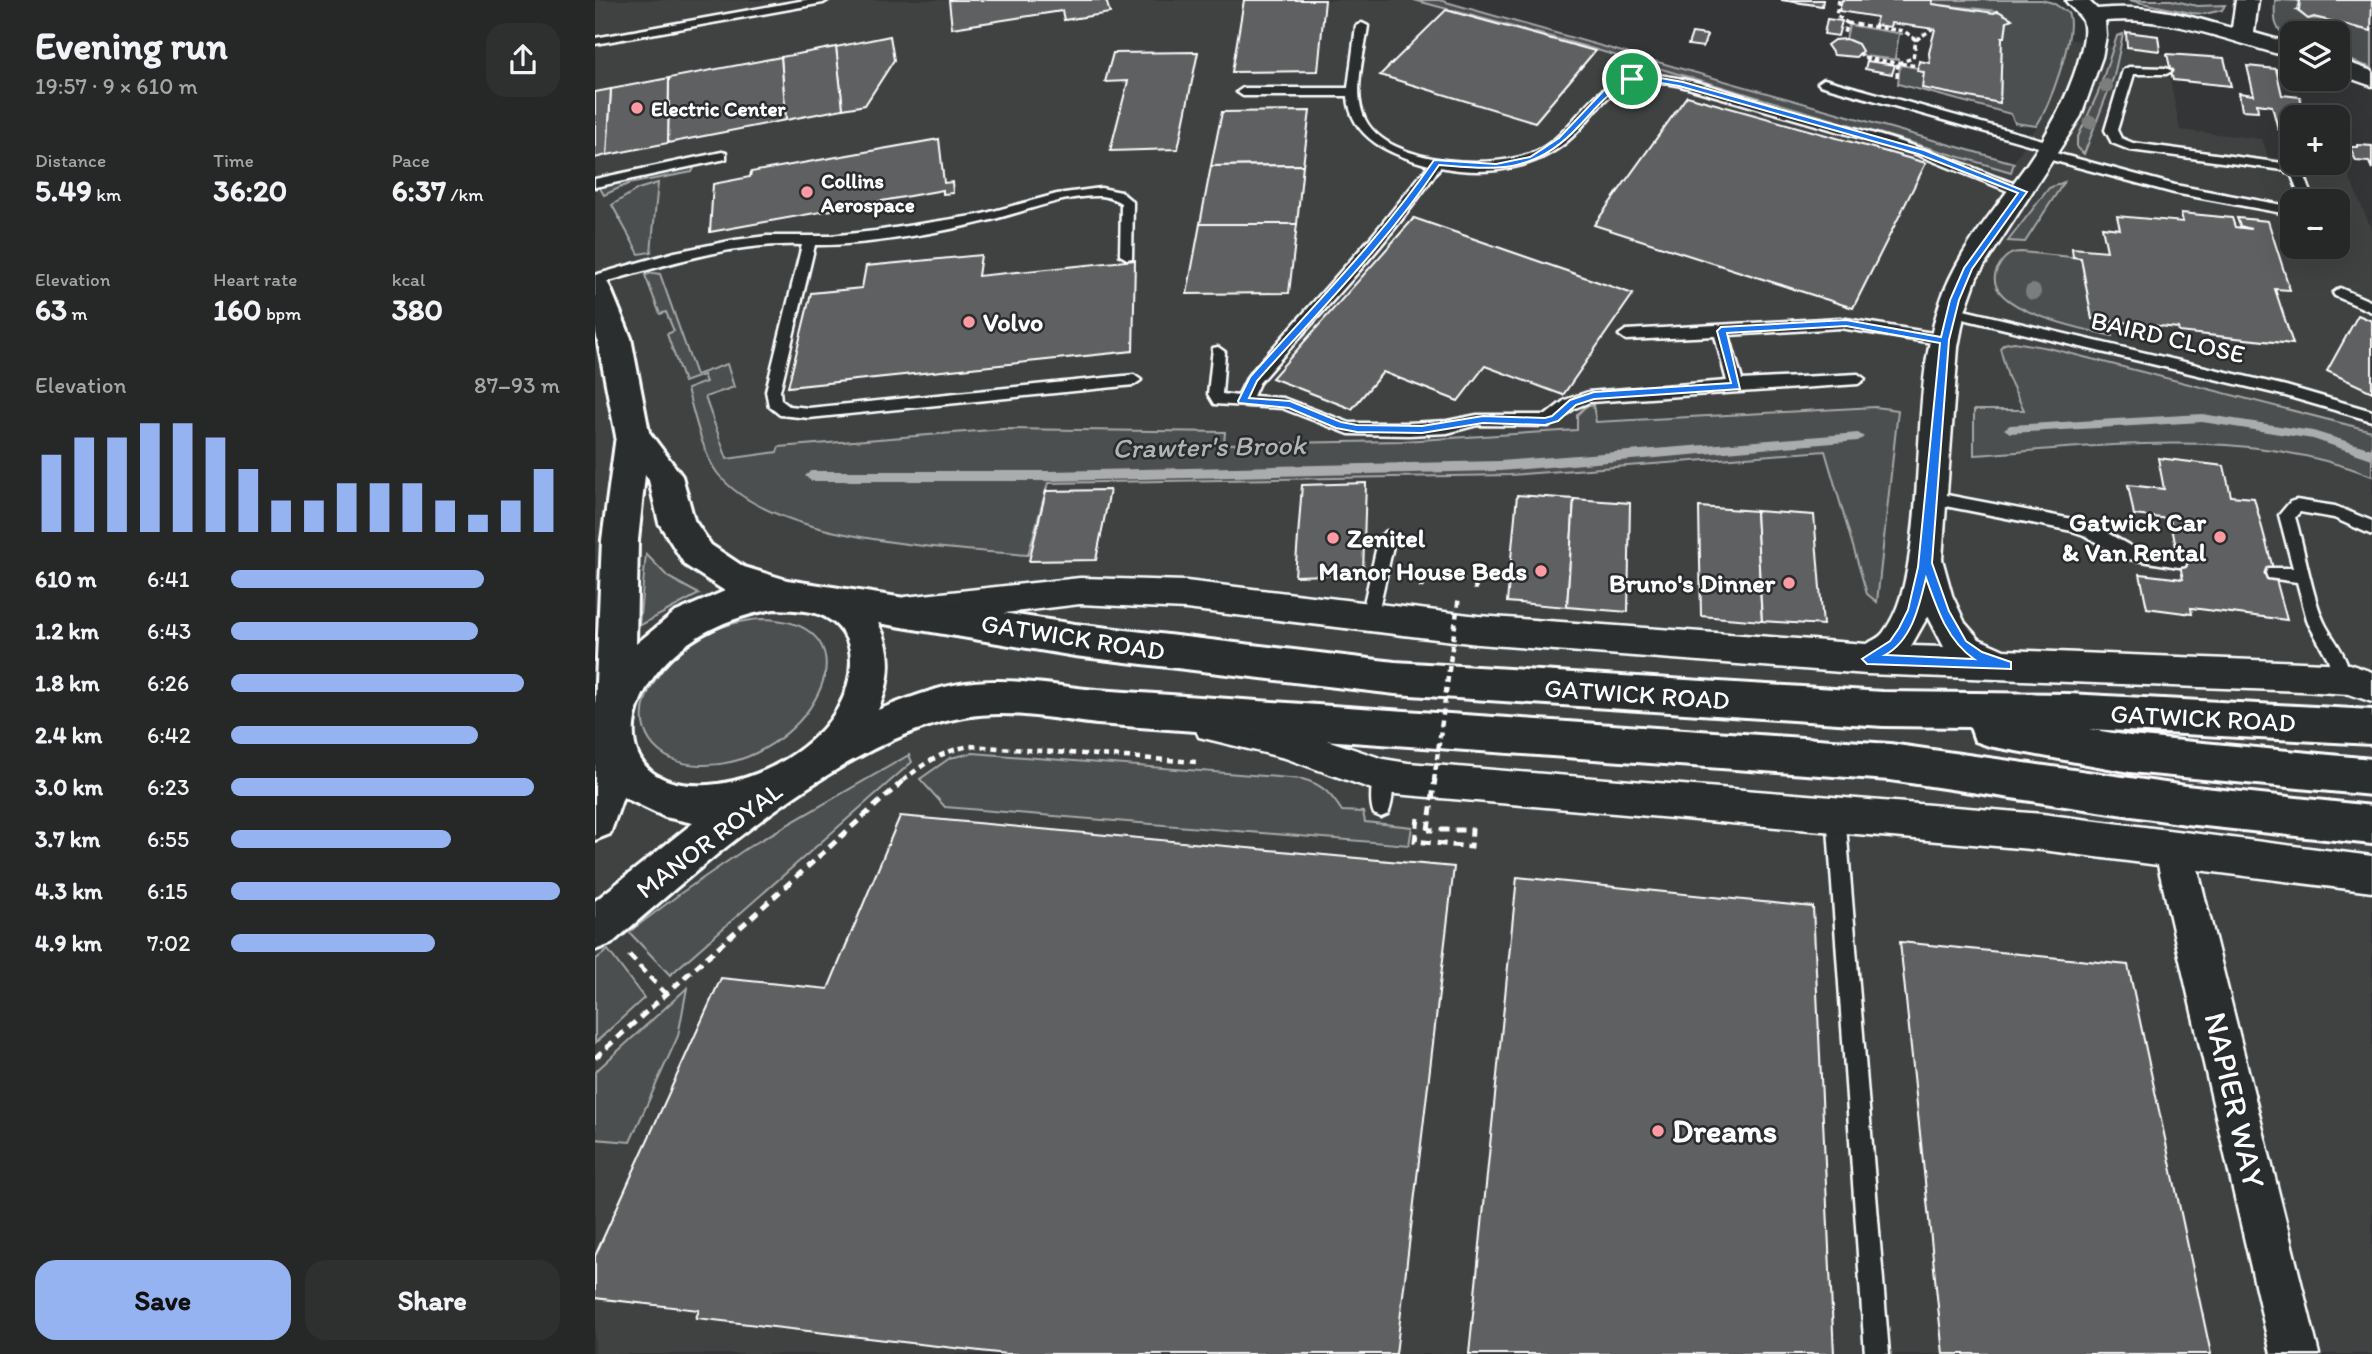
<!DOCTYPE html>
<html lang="en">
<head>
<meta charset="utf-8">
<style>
  body { margin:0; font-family:Itim,sans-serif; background:#2e3030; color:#f1f3f6; height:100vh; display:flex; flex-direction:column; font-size:26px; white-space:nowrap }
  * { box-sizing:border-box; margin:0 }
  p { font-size:23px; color:#a4a6a8 }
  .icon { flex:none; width:38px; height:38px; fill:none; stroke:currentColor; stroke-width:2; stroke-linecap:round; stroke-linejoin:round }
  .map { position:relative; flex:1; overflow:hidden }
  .details { display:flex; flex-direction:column; background:#262828; width:595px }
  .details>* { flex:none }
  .fabs { position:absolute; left:1685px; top:21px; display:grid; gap:14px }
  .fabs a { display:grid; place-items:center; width:70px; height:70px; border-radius:14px; background:#262828; box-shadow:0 7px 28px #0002,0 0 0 2px #424445; font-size:35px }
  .pin { position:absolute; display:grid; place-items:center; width:60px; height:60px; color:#fff; margin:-30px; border:4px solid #fff; border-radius:50%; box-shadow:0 2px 7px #0007 }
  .round { display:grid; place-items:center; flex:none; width:74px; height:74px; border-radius:21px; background:#2e3030 }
  .head { display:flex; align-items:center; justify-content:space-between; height:119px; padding:0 35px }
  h1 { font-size:38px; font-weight:700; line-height:52px }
  .stats { display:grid; grid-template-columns:repeat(3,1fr); gap:10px; height:119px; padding:7px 35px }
  .stats div { display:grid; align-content:center }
  .stats b { font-size:30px; font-weight:700 }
  .stats small { font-size:19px; font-weight:400 }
  .stats p { font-size:19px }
  .chart { height:196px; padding:14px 35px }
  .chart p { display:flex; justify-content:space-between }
  .chart svg { width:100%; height:126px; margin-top:7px; stroke:#95b2f1; stroke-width:6 }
  .primary-button { display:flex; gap:14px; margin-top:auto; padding:14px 35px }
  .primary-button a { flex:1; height:80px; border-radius:21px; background:#95b2f1; color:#111; font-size:28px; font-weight:700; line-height:80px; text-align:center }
  .primary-button a+a { background:#2e3030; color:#f1f3f6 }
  ul { padding:0 35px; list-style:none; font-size:23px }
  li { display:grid; grid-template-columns:112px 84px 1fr; align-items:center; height:52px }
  li i { height:18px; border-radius:9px; background:#95b2f1 }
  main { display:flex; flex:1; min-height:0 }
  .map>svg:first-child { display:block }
  .built { fill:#404243; fill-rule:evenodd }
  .green { fill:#4c4f50; stroke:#a6a7a8; stroke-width:2 }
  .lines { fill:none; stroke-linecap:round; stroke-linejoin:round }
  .stream { fill:#abacad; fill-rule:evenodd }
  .building { fill:#5f6162; stroke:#fff; stroke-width:2 }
  .lane-casing { stroke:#fff; stroke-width:5 }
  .street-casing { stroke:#fff; stroke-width:5 }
  .secondary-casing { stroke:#fff; stroke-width:6 }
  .path-far2 { stroke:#fff; stroke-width:3.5; stroke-dasharray:5 3.5; stroke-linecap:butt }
  .path-far1 { stroke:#fff; stroke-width:4.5; stroke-dasharray:6 5; stroke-linecap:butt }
  .path { stroke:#fff; stroke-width:5; stroke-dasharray:9 6; stroke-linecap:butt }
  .lane { fill:#2a2d2e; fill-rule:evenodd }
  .street { fill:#2a2d2e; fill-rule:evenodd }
  .secondary { fill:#2a2d2e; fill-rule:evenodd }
  .path-bridge-far1 { stroke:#fff; stroke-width:4.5; stroke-dasharray:6 5; stroke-linecap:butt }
  .path-bridge { stroke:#fff; stroke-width:5; stroke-dasharray:9 6; stroke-linecap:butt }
  .tree { fill:#7c7e7e }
  .route { fill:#1a73e8; stroke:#fff; stroke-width:2; fill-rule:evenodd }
  .poi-dot { fill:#ff9aa2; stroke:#2a2d2e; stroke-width:2.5 }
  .labels { text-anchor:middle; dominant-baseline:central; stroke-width:5; stroke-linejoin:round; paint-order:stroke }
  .far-poi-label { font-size:21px; font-weight:bold; fill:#fff; stroke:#2a2d2e; text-anchor:start }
  .poi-label { font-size:26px; font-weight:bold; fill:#fff; stroke:#2a2d2e; text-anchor:end }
  .street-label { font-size:26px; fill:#fff; stroke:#2a2d2e }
  .water-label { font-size:28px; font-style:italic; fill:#b2b3b4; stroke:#2a2d2e }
  .near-street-label { font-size:32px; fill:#fff; stroke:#2a2d2e }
  .near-poi-label { font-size:32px; font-weight:bold; fill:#fff; stroke:#2a2d2e; text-anchor:start }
</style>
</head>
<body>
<main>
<section class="details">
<div class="head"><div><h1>Evening run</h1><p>19:57 · 9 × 610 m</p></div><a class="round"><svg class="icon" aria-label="share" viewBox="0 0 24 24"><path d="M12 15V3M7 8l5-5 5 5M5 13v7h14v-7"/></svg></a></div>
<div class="stats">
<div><p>Distance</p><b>5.49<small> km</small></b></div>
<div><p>Time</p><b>36:20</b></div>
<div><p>Pace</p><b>6:37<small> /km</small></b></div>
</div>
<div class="stats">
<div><p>Elevation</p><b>63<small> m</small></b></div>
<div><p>Heart rate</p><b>160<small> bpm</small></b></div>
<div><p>kcal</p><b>380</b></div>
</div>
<div class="chart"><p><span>Elevation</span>87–93 m</p>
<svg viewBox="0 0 160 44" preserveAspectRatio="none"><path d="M5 44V17M15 44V11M25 44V11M35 44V6M45 44V6M55 44V11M65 44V22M75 44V33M85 44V33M95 44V27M105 44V27M115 44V27M125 44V33M135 44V38M145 44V33M155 44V22"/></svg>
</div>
<ul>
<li><b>610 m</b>6:41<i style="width:77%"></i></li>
<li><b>1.2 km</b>6:43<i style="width:75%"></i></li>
<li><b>1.8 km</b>6:26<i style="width:89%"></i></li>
<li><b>2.4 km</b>6:42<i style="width:75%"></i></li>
<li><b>3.0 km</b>6:23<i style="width:92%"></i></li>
<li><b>3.7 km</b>6:55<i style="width:67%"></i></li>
<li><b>4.3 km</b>6:15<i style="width:100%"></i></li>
<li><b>4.9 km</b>7:02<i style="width:62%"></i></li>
</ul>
<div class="primary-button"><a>Save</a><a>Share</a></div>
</section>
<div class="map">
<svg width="1777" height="1354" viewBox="0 0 1777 1354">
  <rect width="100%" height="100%" fill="#333536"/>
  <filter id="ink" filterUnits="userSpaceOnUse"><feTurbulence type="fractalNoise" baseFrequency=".0143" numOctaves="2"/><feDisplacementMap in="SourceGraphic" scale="14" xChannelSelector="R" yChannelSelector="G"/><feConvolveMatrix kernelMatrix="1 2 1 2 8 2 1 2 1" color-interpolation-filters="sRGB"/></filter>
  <g filter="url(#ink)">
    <!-- built -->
    <path class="built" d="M0 0H844L1418 163 1444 123 1463 77 1473 39 1570 54 1585 130 1667 139 1673 157 1697 160 1698 163 1750 167 1777 231V1354H0ZM1698 201H1743V247H1698Z"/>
    <!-- green -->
    <g class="green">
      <polygon points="819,0 844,0 1419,163 1416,172 985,45"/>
      <path d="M1338 0H1447L1458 3 1473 13C1482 31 1454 110 1441 126L1420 123 1416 114 1303 84 1305 65 1323 68V71L1329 72 1328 88 1405 102 1407 37H1410L1412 21 1416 18 1403 11 1337 4Z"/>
      <polygon points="1533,0 1576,0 1602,6 1630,5 1627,10 1610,14 1596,13"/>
      <path d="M1680 0 1705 1 1702 11 1713 19C1730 15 1762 33 1777 29V68L1743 56V33H1698L1697 39C1678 31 1679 19 1680 0Z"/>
      <polygon points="1254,25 1308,34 1304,34 1300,58 1304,60 1269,56 1263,44 1251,39"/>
      <polygon points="1528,34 1519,76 1489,154 1482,148 1482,139 1503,93 1522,36"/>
      <polygon points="100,166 97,172 33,184 9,195 5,188 32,178"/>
      <polygon points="1469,182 1430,242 1413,241 1454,188"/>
      <polygon points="63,183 56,252 44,254 17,205 43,189"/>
      <path d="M1426 252 1486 258 1497 319 1516 321 1517 336C1495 330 1376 309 1404 266 1409 257 1415 252 1426 252Z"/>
      <path d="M58 273 65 274 101 375 132 364 139 387 110 397 132 459 182 452 184 447 408 429 630 432 629 444 808 441 982 430V415L990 407 998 405 1001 422 1280 407 1303 410 1282 602 1272 594 1230 451 915 475 453 483 433 555C351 548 177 542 123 474 108 455 99 413 92 389L111 382 108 375 89 382 72 334 79 331 71 312 65 314 50 275Z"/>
      <path d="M1419 342 1454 348 1777 431V476C1651 426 1510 446 1379 455V410H1429L1413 377 1405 348 1409 344Z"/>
      <polygon points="51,554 73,577 104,594 44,626"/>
      <path d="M167 619C293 622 210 768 106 765 87 765 66 758 55 741 30 702 75 655 106 637 125 626 146 620 167 619Z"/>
      <path d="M378 753 707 779C727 784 736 794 747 811L768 812 770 822 817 827 814 845 350 807 325 779 355 758Z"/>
      <polygon points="314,755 317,762 75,975 34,932 86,893 152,848"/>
      <polygon points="13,950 49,998 0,1043 0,960"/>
      <polygon points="92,988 83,1036 35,1142 0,1139 0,1072"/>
    </g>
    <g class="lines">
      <!-- stream -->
      <g class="stream">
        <polygon points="1607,414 1718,431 1777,449 1777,459 1718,439 1607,422 1415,433 1409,429 1415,425"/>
        <polygon points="1263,433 1269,437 1263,441 905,471 454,481 216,481 210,476 216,471 454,471 905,461"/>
      </g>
    </g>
    <!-- building -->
    <g class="building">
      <polygon points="354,0 511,0 515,13 469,20 467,11 357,28"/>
      <polygon points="649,0 730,0 723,71 637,72"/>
      <polygon points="1186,0 1228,0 1227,6"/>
      <polygon points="1247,0 1338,0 1337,4 1399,13 1403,11 1417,19 1412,21 1410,37 1407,37 1405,103 1327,88 1329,72 1322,71 1324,61 1335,63 1334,53 1340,29 1296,23 1295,27 1280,25 1282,17 1244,11"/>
      <polygon points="1702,0 1777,0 1776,31 1719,17 1713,19 1702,10 1704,10 1705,1"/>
      <polygon points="851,10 1000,51 940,122 785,75"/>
      <polygon points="1232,19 1247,21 1243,36 1229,34"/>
      <polygon points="1531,32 1563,36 1565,51 1532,47"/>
      <polygon points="1097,33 1112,35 1108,47 1093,45"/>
      <polygon points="295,36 299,60 270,105 248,109 241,47"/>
      <polygon points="1251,39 1263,44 1267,51 1261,57 1239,55 1232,45 1239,40"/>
      <polygon points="241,47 248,109 191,120 186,57"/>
      <polygon points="603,52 583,149 515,151 533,81 510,82 518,53"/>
      <polygon points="1572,54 1629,58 1636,86 1578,80"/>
      <polygon points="186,57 191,120 73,143 74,78"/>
      <polygon points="1272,61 1300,65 1297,74 1270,69"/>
      <polygon points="1652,66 1681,69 1687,95 1705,97 1711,117 1698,117 1698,131 1683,129 1677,106 1662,104 1663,111 1647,110 1644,93 1659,95"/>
      <polygon points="74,78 73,143 12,155 16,89"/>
      <polygon points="16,89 12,155 0,158 0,92"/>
      <polygon points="1092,96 1331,163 1258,308 999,225"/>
      <polygon points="715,111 708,165 616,166 627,112"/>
      <polygon points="344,139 349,183 357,182 358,193 348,194 348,190 115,232 118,184 155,177 156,172"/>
      <polygon points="1763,145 1777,146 1777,169 1774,162 1761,161 1755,147 1763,147"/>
      <polygon points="708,165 702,224 605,224 616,166"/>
      <polygon points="1586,213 1637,218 1640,227 1656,229 1645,226 1642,218 1673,221 1695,290 1680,289 1698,344 1584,332 1583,328 1497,319 1486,258 1478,257 1477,248 1512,251 1507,227 1525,229 1522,216 1588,222"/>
      <polygon points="819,218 1038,294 968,395 890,366 863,401 788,372 757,409 677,378"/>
      <polygon points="605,224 702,224 694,293 592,294"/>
      <polygon points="386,255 383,276 540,260 538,351 193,387 216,293 267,288 271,266"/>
      <polygon points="1763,315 1777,321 1777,392 1732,371"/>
      <polygon points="1563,458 1629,466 1636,496 1659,498 1692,620 1596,608 1597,614 1552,608 1545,574 1588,579 1575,519 1539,515 1533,485 1569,489"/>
      <polygon points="771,483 768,574 700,576 707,485"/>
      <polygon points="515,490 501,560 434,561 451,491"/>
      <polygon points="922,495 979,499 972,607 912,602"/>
      <polygon points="979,499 1035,503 1033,612 972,607"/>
      <polygon points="1104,507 1161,511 1167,621 1106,616"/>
      <polygon points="1161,511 1219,515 1228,625 1167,621"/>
      <polygon points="305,816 859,867 801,1354 411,1354 101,1318 104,1310 0,1298 0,1256 126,978 233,989"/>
      <polygon points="922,877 1218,907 1239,1354 874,1354"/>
      <polygon points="1305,942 1533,965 1616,1354 1348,1354"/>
    </g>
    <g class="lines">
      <!-- lane casing -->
      <g class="lane-casing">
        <g id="lane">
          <polygon points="210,0 233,0 228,3 0,44 0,38"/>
          <path d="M767 23 773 26C769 55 757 93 770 119 793 166 905 172 946 149 981 129 997 81 1040 76 1054 74 1068 75 1082 78 1119 85 1154 99 1189 109 1259 128 1329 146 1396 175 1408 180 1425 184 1434 192L1433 195H1423L1318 153 1093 88C1074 83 1049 77 1030 86 1010 95 998 115 984 130 949 169 894 177 845 167 794 244 725 313 664 383L658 396 688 398 755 423H814L852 421 882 415H951L970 400 993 392 1132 381 1120 336 1031 340 1024 335 1031 330 1245 318 1350 335 1355 337V343L1350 345 1245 328 1134 335 1147 380 1263 374 1270 379 1263 384 995 402 980 408 954 426 882 425 852 433 814 435 754 434 687 408 619 404 613 394 618 348 623 347 630 352 627 394 643 396 653 376 777 236 834 165C797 155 755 139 753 96H648L642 92 648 88H753L761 26Z"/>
          <polygon points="1534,67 1571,68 1577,71 1571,74 1539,74 1522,130 1526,138 1538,143 1695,164 1709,174 1719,201 1707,201 1697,176 1688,170 1535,150 1517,143 1510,130 1528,70"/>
          <polygon points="1229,79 1462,144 1464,147 1458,151 1454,150 1225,85 1223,83"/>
          <polygon points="1453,151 1580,185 1698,207 1698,215 1579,193 1449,158 1447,155"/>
          <polygon points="127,152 131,153 131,159 0,187 0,179"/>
          <path d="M506 188 526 192 538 202 537 258 532 259 525 255 526 203C519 199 514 197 506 196 469 195 431 211 396 220 348 232 270 246 220 245L185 391 186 400 194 406 214 408 539 375 546 380 539 385 214 418 185 415 174 406 171 391 207 245C135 242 68 266 0 285V275L80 252 140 240 172 236H235L280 231 384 215 462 194Z"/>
          <polygon points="1745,288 1777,302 1777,312 1740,296 1738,293"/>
          <polygon points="1356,307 1691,386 1777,411 1777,421 1691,396 1351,315 1349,312"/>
          <polygon points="1336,492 1477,519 1500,526 1537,547 1584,555 1590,556 1592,561 1590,566 1584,567 1528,558 1489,535 1477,531 1330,502 1328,498 1330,494"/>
          <path d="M1701 500 1740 506 1777 521V535L1739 518 1705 512 1700 517C1709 547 1717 597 1730 624 1738 640 1761 665 1752 684L1746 686 1740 684 1733 659 1713 623 1702 582 1673 578 1671 573 1673 568H1698L1684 515 1695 502Z"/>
          <polygon points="792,531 800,537 782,617 780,622 768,622 766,617 784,537"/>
          <path d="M788 768 795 770C800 781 798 803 793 814L786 817 779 814C774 803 776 781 781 770Z"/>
          <polygon points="1241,804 1248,807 1250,813 1294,1354 1270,1354 1232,813 1234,807"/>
        </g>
      </g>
      <!-- street casing -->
      <g class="street-casing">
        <g id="street">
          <path d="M1493 0 1502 9C1557 4 1585 14 1637 28L1641 0H1663L1659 33 1698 44V58C1636 42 1574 15 1510 21L1511 36 1507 57 1486 116 1382 277 1370 311 1363 347 1347 559 1357 595 1370 623 1384 639 1409 650 1754 664 1777 672V702L1754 694 1707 691 1272 674 1104 661 883 644 591 609 485 604 310 625 298 621 293 611 298 601 310 597 485 578 591 581 883 616 1271 644C1277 641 1284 638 1288 633 1305 611 1311 580 1315 553 1328 472 1319 384 1344 306 1360 254 1399 211 1430 167 1453 134 1471 101 1483 63 1486 51 1492 34 1488 21 1485 14 1476 8 1471 1ZM1333 616 1349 647 1316 646Z"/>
          <polygon points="1743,59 1777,71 1777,86 1743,74"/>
          <polygon points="617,710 690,726 788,759 813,763 1447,814 1777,856 1777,892 1603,870 1724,1354 1676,1354 1563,865 1447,850 788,793 690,758 604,737 599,726 604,715"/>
        </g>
      </g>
      <!-- secondary casing -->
      <g class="secondary-casing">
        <path id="secondary" d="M0 277 11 280 15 287 36 338 54 432 87 476 99 520 116 545 149 567 192 580 480 624 800 662 1288 692 1473 694 1777 710V744L1494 729 1535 736 1777 759V795L1535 772 1394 746 1380 741 1375 727 1288 726 800 694 480 656 283 623C299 652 296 681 283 710 311 699 341 687 371 683 415 677 459 686 502 690L1295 744 1591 786 1777 806V844L1591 824 1295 780 502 724C459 719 413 709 370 717 250 737 106 866 16 944L0 950V901L98 823 70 817 28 797 15 834 0 840V707L7 540 21 436 0 327ZM50 475 54 480 64 523 90 565 130 591 79 613 41 644 43 540ZM179 609C194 610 212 609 226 615 245 623 256 640 256 661 256 730 176 781 113 785 21 791 22 709 75 658 105 630 140 616 179 609Z"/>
      </g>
      <!-- path-far2 -->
      <g class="path-far2">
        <polyline points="1244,0 1241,15 1252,23 1248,36"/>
        <polyline points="1252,23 1309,31 1321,40 1318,58 1303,63 1268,58 1265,53"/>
        <polyline points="1321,40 1337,29"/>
        <polyline points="1302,77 1303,63 1323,66"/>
      </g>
      <!-- path-far1 -->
      <g class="path-far1">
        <polyline points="826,588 828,580 881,579 880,593"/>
        <path d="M308 781C327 764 350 750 375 746L601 762"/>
      </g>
      <!-- path -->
      <g class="path">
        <polyline points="823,818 820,841 876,847 877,830 833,830"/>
        <polyline points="34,955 70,993"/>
        <polyline points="0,1058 310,779"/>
      </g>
      <!-- lane -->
      <use href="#lane" class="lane"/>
      <!-- street -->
      <use href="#street" class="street"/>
      <!-- secondary -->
      <use href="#secondary" class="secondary"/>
      <!-- path-bridge-far1 -->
      <polyline class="path-bridge-far1" points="839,781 864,596"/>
      <!-- path-bridge -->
      <polyline class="path-bridge" points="833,830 840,779"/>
    </g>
    <!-- trees -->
    <g class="tree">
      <circle cx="1511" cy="86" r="7"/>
      <circle cx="1495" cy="122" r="7"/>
      <circle cx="1438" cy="292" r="8"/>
    </g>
  </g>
  <!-- route -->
  <path class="route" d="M1054 76 1088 82 1329 150 1432 192 1377 269 1364 300 1354 340 1337 563 1354 611 1371 641 1387 652 1416 662V669L1272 664 1267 659 1295 641 1304 628 1313 610 1323 567 1345 343 1251 326 1132 333 1145 389 999 399 981 405 963 421 950 425 888 423 827 433 762 432 741 428 694 408 644 403 643 401 655 377C717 307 786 238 839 160L901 164 935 157 964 138 1013 86 1037 77ZM1038 81H1054L1084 86 1323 154 1423 193 1369 268 1355 300 1346 337 1251 320 1126 327 1122 331 1136 383 999 392 975 400 957 416 950 418 888 416 827 426 762 425 746 422 695 401 654 398 662 381C724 311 792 243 844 165 903 170 940 174 984 126 1003 106 1012 92 1038 81ZM1331 578C1342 609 1352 640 1379 659L1290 655C1317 640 1324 607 1331 578Z"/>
  <!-- markers -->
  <g class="poi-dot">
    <circle cx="42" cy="108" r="7"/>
    <circle cx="212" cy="192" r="7"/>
    <circle cx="374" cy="322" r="7"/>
    <circle cx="1625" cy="537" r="7"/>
    <circle cx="738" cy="538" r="7"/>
    <circle cx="946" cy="571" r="7"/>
    <circle cx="1194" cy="583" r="7"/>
    <circle cx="1063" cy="1131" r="7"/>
  </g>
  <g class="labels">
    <!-- far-poi labels -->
    <g class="far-poi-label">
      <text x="56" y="108">Electric Center</text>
      <text x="226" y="180">Collins<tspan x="226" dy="24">Aerospace</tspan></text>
    </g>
    <!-- poi labels -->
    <g class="poi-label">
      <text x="388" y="322" text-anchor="start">Volvo</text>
      <text x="1611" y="522">Gatwick Car<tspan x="1611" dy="30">&amp; Van Rental</tspan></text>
      <text x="752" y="538" text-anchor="start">Zenitel</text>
      <text x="932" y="571">Manor House Beds</text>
      <text x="1180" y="583">Bruno's Dinner</text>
    </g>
    <!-- street labels -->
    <g class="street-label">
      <text transform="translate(1573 337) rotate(13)">BAIRD CLOSE</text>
      <text transform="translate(478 637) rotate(9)">GATWICK ROAD</text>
      <text transform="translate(1042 694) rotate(4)">GATWICK ROAD</text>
      <text transform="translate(1608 718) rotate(3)">GATWICK ROAD</text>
      <text transform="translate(114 840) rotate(-37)">MANOR ROYAL</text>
    </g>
    <!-- water labels -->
    <g class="water-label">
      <text transform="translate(614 446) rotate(-1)">Crawter's Brook</text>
    </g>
    <!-- near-street labels -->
    <g class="near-street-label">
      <text transform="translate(1640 1100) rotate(77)">NAPIER WAY</text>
    </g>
    <!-- near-poi labels -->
    <g class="near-poi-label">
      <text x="1077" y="1131">Dreams</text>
    </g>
  </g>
</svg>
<div class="fabs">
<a><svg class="icon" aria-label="layers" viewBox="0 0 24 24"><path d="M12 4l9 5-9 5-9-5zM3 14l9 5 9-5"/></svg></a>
<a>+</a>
<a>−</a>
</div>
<div class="pin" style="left:1037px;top:79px;background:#1e9e55"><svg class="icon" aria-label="arrive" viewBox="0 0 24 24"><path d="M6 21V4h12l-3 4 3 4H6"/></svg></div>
</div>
</main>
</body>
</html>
